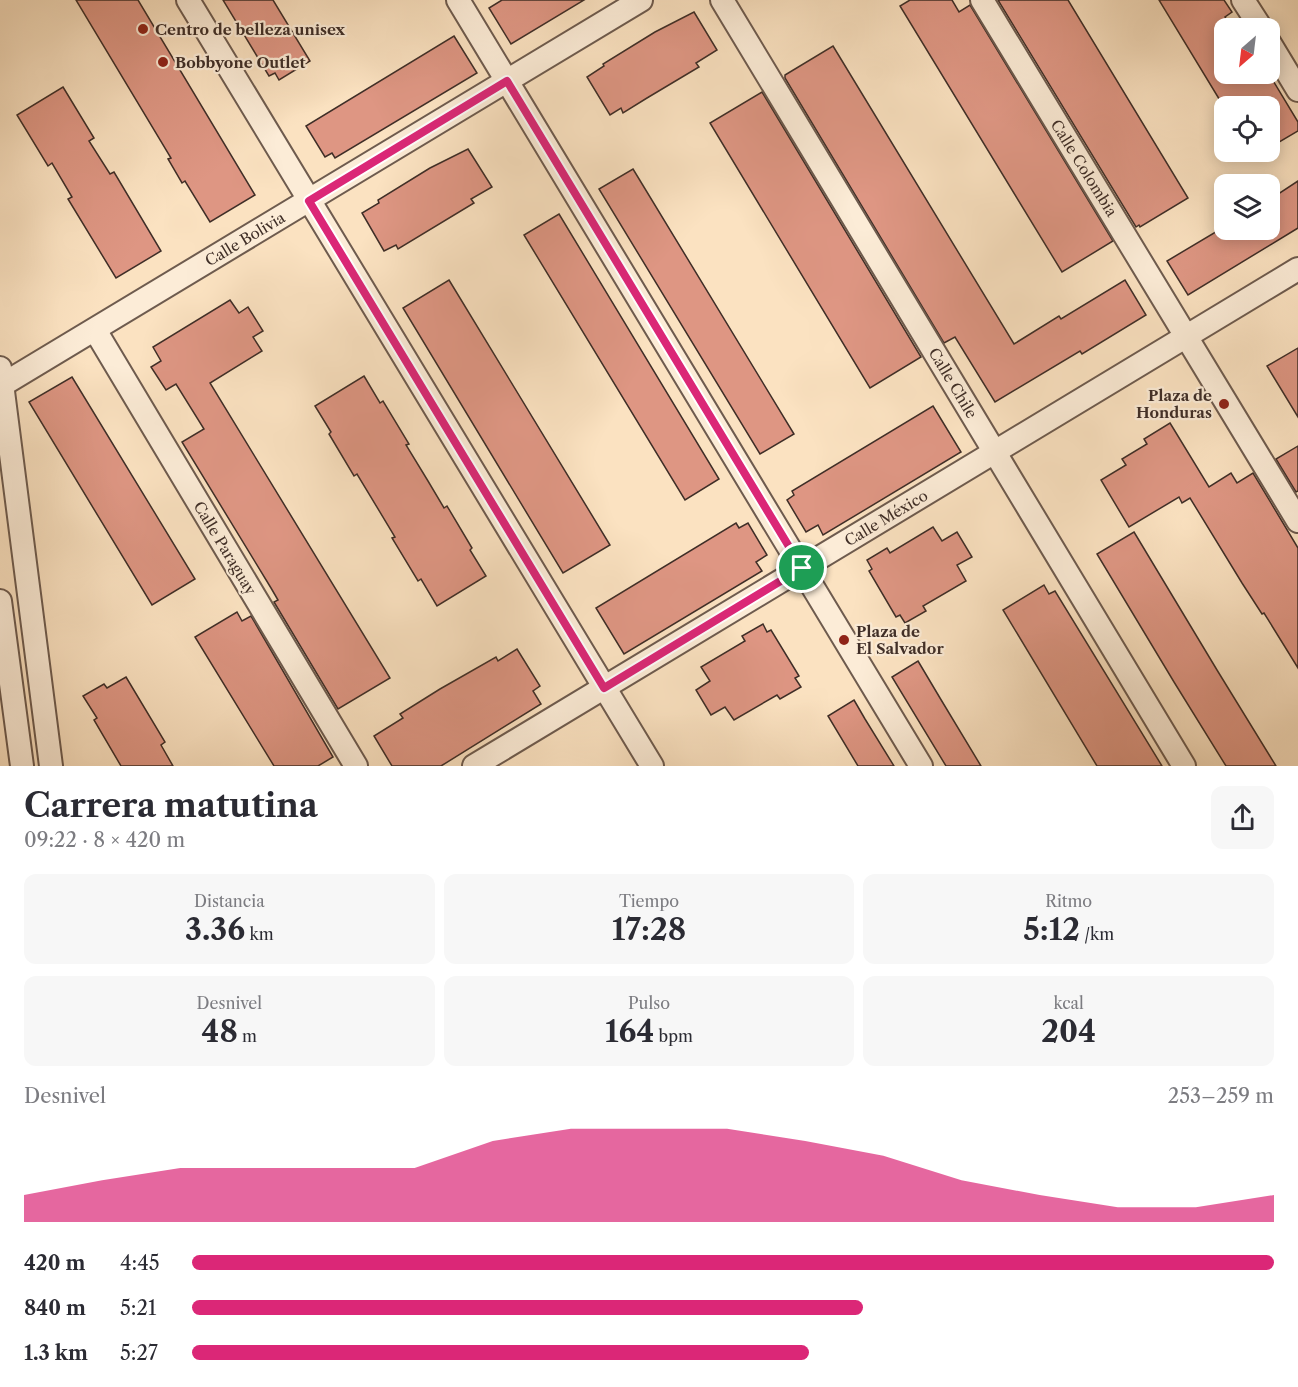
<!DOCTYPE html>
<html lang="es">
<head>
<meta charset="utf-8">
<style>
  body { margin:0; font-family:"Libre Caslon Text",serif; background:#f7f7f7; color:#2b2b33; height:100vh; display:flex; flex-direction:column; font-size:22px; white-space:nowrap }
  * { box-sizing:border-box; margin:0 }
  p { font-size:20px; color:#7c7c81 }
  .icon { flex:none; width:33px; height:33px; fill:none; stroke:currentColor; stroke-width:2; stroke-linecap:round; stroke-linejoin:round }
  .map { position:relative; height:766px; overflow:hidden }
  .sheet { display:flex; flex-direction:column; background:#fff; flex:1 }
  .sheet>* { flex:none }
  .needle { width:39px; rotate:208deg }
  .fabs { position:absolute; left:1214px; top:18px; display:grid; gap:12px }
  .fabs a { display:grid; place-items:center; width:66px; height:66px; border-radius:12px; background:#fff; box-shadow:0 3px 15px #0003; font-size:30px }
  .pin { position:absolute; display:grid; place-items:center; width:51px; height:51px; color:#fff; margin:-26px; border:3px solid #fff; border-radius:50%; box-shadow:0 2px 6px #0007 }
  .round { display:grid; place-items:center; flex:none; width:63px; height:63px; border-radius:12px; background:#f7f7f7 }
  .summary { display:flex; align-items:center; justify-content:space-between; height:102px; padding:0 24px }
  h1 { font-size:33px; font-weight:700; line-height:45px }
  .figures { display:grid; grid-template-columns:repeat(3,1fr); gap:9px; height:102px; padding:6px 24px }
  .figures div { display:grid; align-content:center; border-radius:12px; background:#f7f7f7; text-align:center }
  .figures b { font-size:30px; font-weight:700 }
  .figures small { font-size:16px; font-weight:400 }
  .figures p { font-size:16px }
  .chart { height:168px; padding:12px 24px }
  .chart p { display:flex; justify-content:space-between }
  .chart svg { width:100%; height:108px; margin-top:6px; fill:#db2777; opacity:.7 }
  ul { padding:0 24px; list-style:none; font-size:20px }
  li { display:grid; grid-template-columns:96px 72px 1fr; align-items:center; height:45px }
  li i { height:15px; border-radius:8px; background:#db2777 }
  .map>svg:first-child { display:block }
  .building { fill:#de9683; stroke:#3f2e27; stroke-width:1.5 }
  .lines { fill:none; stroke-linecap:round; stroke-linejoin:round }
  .street-casing { stroke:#6e5b4e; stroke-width:26 }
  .street { stroke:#fcecd7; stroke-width:22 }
  .route-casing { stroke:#fff; stroke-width:12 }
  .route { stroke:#db2777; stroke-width:8 }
  .poi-dot { fill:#8f2418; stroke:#fcecd7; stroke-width:2 }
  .labels { text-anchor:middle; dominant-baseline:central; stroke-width:4.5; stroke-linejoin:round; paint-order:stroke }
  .poi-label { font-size:15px; font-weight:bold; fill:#3f2e27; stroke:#fcecd7; text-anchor:start }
  .street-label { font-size:15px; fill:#3f2e27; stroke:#fcecd7 }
</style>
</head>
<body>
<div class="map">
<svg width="1298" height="766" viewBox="0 0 1298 766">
  <rect width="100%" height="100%" fill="#fbe2c1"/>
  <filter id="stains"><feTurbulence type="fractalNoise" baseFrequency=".00333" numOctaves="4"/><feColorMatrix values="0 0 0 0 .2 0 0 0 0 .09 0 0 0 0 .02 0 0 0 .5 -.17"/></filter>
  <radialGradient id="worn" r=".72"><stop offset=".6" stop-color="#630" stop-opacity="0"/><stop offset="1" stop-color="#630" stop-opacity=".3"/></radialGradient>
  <!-- building -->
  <g class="building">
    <polygon points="76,0 138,0 255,195 210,222 185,181 182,183 168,159 171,158"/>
    <polygon points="223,0 273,0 310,61 279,80 275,73 269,76"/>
    <polygon points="502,0 584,0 511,44 489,8"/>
    <polygon points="910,0 952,0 959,12 970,5 1113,241 1062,272 900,6"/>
    <polygon points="998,0 1068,0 1188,198 1140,227 1139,225 1136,227"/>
    <polygon points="1159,0 1224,0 1232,12 1225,17 1232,28 1224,28 1224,74 1269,74 1298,122 1298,131 1269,148 1269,106 1224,106 1224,107"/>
    <polygon points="694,12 717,50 696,63 699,67 647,98 623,113 621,108 610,115 587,77 604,66 603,64 655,32"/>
    <polygon points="454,36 477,73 335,158 332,153 325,157 306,126"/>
    <polygon points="833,46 1014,344 1059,316 1061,319 1125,280 1146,315 1082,354 1080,351 995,402 955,337 944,343 785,78 785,75"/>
    <polygon points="63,87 94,138 89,141 110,174 114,172 161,251 116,278 68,199 72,197 52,163 48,166 17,115"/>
    <polygon points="762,92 921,357 870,388 710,123"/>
    <polygon points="468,149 492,187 471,199 474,203 398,249 396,245 384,251 362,213 379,203 378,200 430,168"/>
    <polygon points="633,169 794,434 760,454 599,189"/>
    <polygon points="1298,181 1298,228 1188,295 1167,261 1219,230 1269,230 1269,200"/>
    <polygon points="559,214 719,479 685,500 524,235"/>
    <polygon points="449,280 610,545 563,573 403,308"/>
    <polygon points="230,300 239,313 248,307 263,331 253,337 262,351 210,383 390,678 338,709 274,602 278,600 271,588 182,442 204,429 176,384 166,390 151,367 161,361 153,347"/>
    <polygon points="1298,348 1298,417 1267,366"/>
    <polygon points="364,376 380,403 383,401 409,444 406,445 428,481 444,508 447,506 472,548 470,550 486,576 437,606 421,579 418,581 392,538 395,537 357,474 354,476 329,434 331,432 315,406"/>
    <polygon points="72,377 195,579 152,605 29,402"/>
    <polygon points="933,406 961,452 823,535 818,525 806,532 787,500 794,495 792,491"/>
    <polygon points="1170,423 1209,487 1231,473 1237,483 1253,473 1298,548 1298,668 1264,613 1262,614 1242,583 1190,498 1182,503 1179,497 1129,527 1101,480 1126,465 1122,459 1147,444 1144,439"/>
    <polygon points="1298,446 1298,491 1296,492 1276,459"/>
    <polygon points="736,523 739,528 748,523 767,555 756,562 762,571 624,654 596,608"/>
    <polygon points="933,527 942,541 957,532 972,557 957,565 966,581 923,606 926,611 905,623 900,615 896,617 869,571 872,569 867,560 887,548 890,553"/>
    <polygon points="1134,532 1217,670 1276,766 1226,766 1174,682 1097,554"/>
    <polygon points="1044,585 1049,594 1055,591 1162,766 1097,766 1003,610"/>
    <polygon points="237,612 242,621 251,616 333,757 318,766 274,766 195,637"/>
    <polygon points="763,624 767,632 771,630 799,676 795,678 801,687 780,699 777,695 734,720 725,707 711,715 696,690 710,681 701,667 745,641 742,636"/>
    <polygon points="517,649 540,686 533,691 541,704 441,766 392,766 374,736 403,718 400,714 440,689 496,657 498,661"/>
    <polygon points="918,661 940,698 981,766 946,766 892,677"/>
    <polygon points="126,677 165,742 161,745 173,766 121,766 94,720 97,718 83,696 104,684 107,688"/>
    <polygon points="854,700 865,719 894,766 858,766 828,716"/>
  </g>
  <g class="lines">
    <!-- street casing -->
    <g class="street-casing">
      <g id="street">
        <polyline points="188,0 652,766"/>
        <polyline points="458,0 921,766"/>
        <polyline points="722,0 1184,766"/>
        <polyline points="982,0 1298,521"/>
        <polyline points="1243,0 1261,28"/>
        <polyline points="1269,42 1298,90"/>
        <polyline points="95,330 356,766"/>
        <polyline points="0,368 51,766"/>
        <polyline points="2,385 641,0"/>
        <polyline points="0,601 22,766"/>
        <polyline points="474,766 1298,269"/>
      </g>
    </g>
    <!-- street -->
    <use href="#street" class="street"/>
  </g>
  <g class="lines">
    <!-- route casing -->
    <g class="route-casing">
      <polygon id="route" points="507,81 802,568 604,688 309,201"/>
    </g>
    <!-- route -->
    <use href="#route" class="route"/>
  </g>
  <!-- markers -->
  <g class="poi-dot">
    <circle cx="143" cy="29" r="6"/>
    <circle cx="163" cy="62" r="6"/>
    <circle cx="1224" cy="404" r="6"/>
    <circle cx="844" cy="640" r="6"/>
  </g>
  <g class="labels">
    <!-- poi labels -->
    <g class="poi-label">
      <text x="155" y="29">Centro de belleza unisex</text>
      <text x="175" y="62">Bobbyone Outlet</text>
      <text x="1212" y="395" text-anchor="end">Plaza de<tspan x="1212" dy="17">Honduras</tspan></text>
      <text x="856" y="631">Plaza de<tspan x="856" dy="17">El Salvador</tspan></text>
    </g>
    <!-- street labels -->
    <g class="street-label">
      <text transform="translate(1084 168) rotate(58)">Calle Colombia</text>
      <text transform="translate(245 239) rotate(-31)">Calle Bolivia</text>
      <text transform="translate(953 383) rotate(59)">Calle Chile</text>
      <text transform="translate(886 518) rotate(-31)">Calle México</text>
      <text transform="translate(225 548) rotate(59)">Calle Paraguay</text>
    </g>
  </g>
  <rect width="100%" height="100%" filter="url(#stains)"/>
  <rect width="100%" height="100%" fill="url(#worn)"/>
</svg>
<div class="fabs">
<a><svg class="needle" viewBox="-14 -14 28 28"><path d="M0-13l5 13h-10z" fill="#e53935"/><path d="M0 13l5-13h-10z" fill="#7c7c81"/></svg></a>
<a><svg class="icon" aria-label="locate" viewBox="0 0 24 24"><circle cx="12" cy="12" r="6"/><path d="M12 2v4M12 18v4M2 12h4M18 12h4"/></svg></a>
<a><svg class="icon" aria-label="layers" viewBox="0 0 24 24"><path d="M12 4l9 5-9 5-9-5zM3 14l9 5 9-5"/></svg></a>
</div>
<div class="pin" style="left:802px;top:568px;background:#1e9e55"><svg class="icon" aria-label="arrive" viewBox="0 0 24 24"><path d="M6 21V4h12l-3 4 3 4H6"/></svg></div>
</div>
<section class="sheet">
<div class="summary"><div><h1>Carrera matutina</h1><p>09:22 · 8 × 420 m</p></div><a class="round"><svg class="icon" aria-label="share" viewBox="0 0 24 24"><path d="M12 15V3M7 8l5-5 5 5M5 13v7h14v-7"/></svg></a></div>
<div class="figures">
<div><p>Distancia</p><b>3.36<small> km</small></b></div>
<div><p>Tiempo</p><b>17:28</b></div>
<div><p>Ritmo</p><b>5:12<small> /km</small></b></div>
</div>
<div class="figures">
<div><p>Desnivel</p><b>48<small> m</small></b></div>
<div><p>Pulso</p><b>164<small> bpm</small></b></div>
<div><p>kcal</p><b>204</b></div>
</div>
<div class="chart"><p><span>Desnivel</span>253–259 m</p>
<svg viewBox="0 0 160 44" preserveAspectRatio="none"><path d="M0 44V33L10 27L20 22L30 22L40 22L50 22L60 11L70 6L80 6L90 6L100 11L110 17L120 27L130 33L140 38L150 38L160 33V44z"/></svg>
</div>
<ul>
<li><b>420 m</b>4:45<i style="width:100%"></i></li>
<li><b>840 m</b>5:21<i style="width:62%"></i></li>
<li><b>1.3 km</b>5:27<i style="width:57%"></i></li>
</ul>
</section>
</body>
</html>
